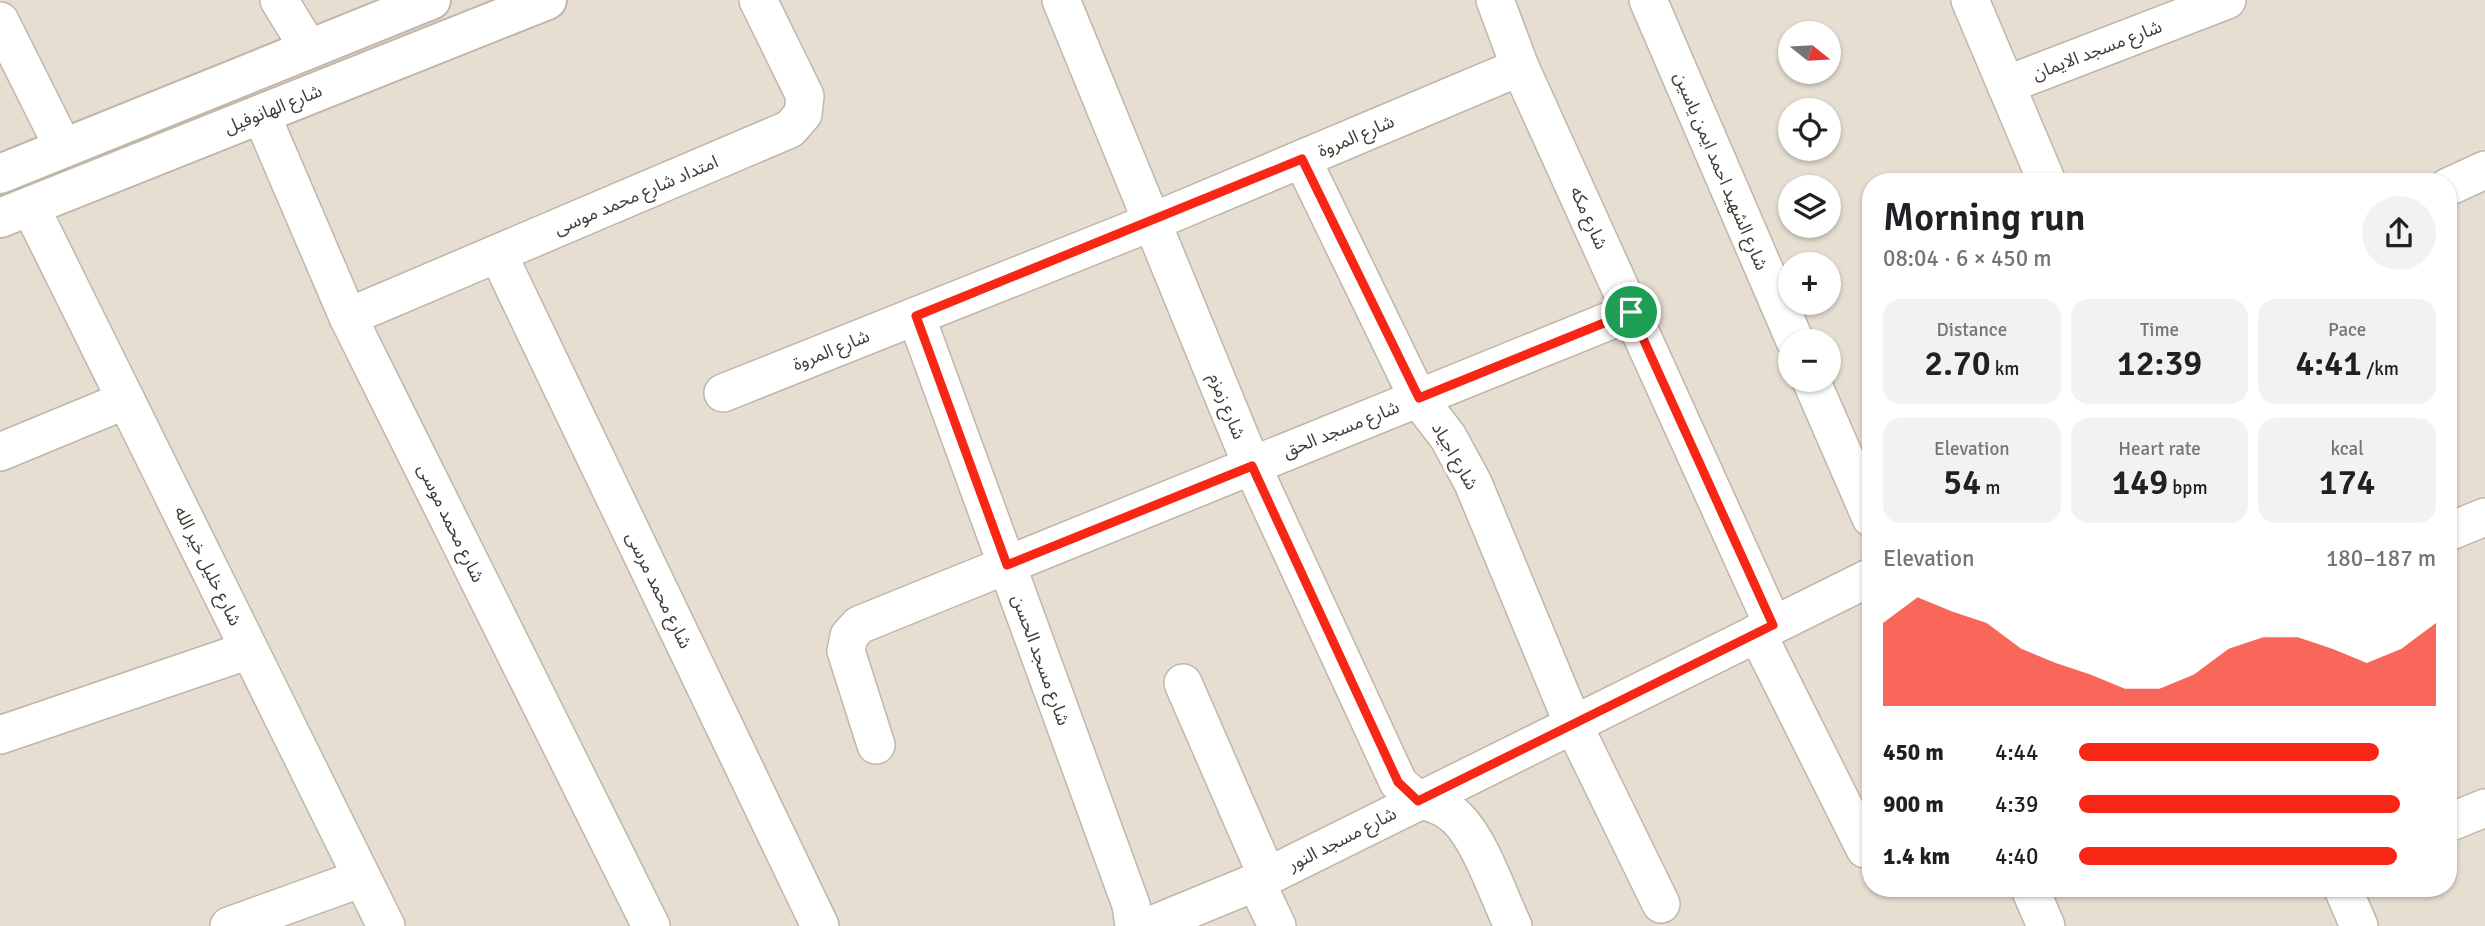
<!DOCTYPE html>
<html lang="en">
<head>
<meta charset="utf-8">
<style>
  body { margin:0; font-family:Signika,"Noto Sans Arabic",sans-serif; background:#f2f2f2; color:#202124; height:100vh; display:flex; flex-direction:column; font-size:26px; white-space:nowrap }
  * { box-sizing:border-box; margin:0 }
  p { font-size:23px; color:#757577 }
  .icon { flex:none; width:38px; height:38px; fill:none; stroke:currentColor; stroke-width:2; stroke-linecap:round; stroke-linejoin:round }
  .map { position:relative; flex:1; overflow:hidden }
  .panel { position:absolute; left:1862px; top:173px; width:595px; height:724px; display:flex; flex-direction:column; background:#fff; border-radius:28px; box-shadow:0 2px 5px #0004 }
  .panel>* { flex:none }
  .needle { width:46px; rotate:108deg }
  .buttons { position:absolute; left:1778px; top:21px; display:grid; gap:14px }
  .buttons a { display:grid; place-items:center; width:63px; height:63px; border-radius:50%; background:#fff; box-shadow:0 2px 5px #0004; font-size:35px }
  .pin { position:absolute; display:grid; place-items:center; width:60px; height:60px; color:#fff; margin:-30px; border:4px solid #fff; border-radius:50%; box-shadow:0 2px 7px #0007 }
  .round { display:grid; place-items:center; flex:none; width:74px; height:74px; border-radius:37px; background:#f2f2f2 }
  .head { display:flex; align-items:center; justify-content:space-between; height:119px; padding:0 21px }
  h1 { font-size:38px; font-weight:600; line-height:52px }
  .stats { display:grid; grid-template-columns:repeat(3,1fr); gap:10px; height:119px; padding:7px 21px }
  .stats div { display:grid; align-content:center; border-radius:18px; background:#f2f2f2; text-align:center }
  .stats b { font-size:35px; font-weight:600 }
  .stats small { font-size:19px; font-weight:400 }
  .stats p { font-size:19px }
  .chart { height:196px; padding:14px 21px }
  .chart p { display:flex; justify-content:space-between }
  .chart svg { width:100%; height:126px; margin-top:7px; fill:#f72615; opacity:.7 }
  ul { padding:0 21px; list-style:none; font-size:23px }
  li { display:grid; grid-template-columns:112px 84px 1fr; align-items:center; height:52px }
  li i { height:18px; border-radius:9px; background:#f72615 }
  .map>svg:first-child { display:block }
  .residential { fill:#e5ded1; fill-rule:evenodd }
  .lines { fill:none; stroke-linecap:round; stroke-linejoin:round }
  .minor-casing { stroke:#c0b6a9; stroke-width:40 }
  .tertiary-casing { stroke:#c0b6a9; stroke-width:42 }
  .minor { stroke:#fff; stroke-width:37 }
  .tertiary { stroke:#fff; stroke-width:38 }
  .route-casing { stroke:#fff; stroke-width:14 }
  .route { stroke:#f72615; stroke-width:9 }
  .labels { text-anchor:middle; dominant-baseline:central; stroke-width:7; stroke-linejoin:round; paint-order:stroke }
  .street-label { font-size:18px; fill:#433c34; stroke:#fff }
</style>
</head>
<body>
<div class="map">
<svg width="2485" height="926" viewBox="0 0 2485 926">
  <rect width="100%" height="100%" fill="#f1ece3"/>
  <!-- residential -->
  <path class="residential" d="M0 0H2485V926H0ZM1790 33H1829V72H1790ZM1790 110H1829V149H1790ZM1871 182H2448V889H1871ZM1790 187H1829V226H1790ZM1790 264H1829V303H1790ZM1790 341H1829V380H1790Z"/>
  <g class="lines">
    <!-- minor casing -->
    <g class="minor-casing">
      <g id="minor">
        <polyline points="279,0 309,49"/>
        <path d="M1061 0 1252 466 1398 782C1419 807 1437 798 1458 819 1481 842 1498 895 1513 926"/>
        <polyline points="1495,0 1520,67 1773,625"/>
        <polyline points="1648,0 1795,341"/>
        <polyline points="1970,0 2047,182"/>
        <polyline points="0,21 63,147"/>
        <polyline points="2006,85 2227,0"/>
        <polyline points="261,114 348,317 651,926"/>
        <polyline points="1302,159 1418,398 1448,437 1473,483 1573,724 1661,904"/>
        <polyline points="2448,187 2485,170"/>
        <polyline points="30,206 386,926"/>
        <polyline points="498,254 820,926"/>
        <polyline points="916,316 1131,905 1134,926"/>
        <polyline points="348,317 790,129 803,114 805,96 758,0"/>
        <polyline points="1811,380 1871,518"/>
        <polyline points="723,393 1152,222 1520,67"/>
        <polyline points="0,452 126,400"/>
        <polyline points="2448,532 2485,517"/>
        <polyline points="1757,633 1865,849"/>
        <polyline points="1183,683 1267,876"/>
        <polyline points="0,735 249,650"/>
        <polyline points="876,745 846,651 849,636 859,625 1631,312"/>
        <polyline points="2448,823 2485,808"/>
        <polyline points="1256,882 1277,926"/>
        <polyline points="2030,889 2046,926"/>
        <polyline points="2343,889 2359,926"/>
        <polyline points="229,926 362,878"/>
        <polyline points="1149,926 1256,882 1871,577"/>
      </g>
    </g>
    <!-- tertiary casing -->
    <g class="tertiary-casing">
      <g id="tertiary">
        <polyline points="0,174 431,0"/>
        <polyline points="0,218 547,0"/>
      </g>
    </g>
    <!-- minor -->
    <use href="#minor" class="minor"/>
    <!-- tertiary -->
    <use href="#tertiary" class="tertiary"/>
  </g>
  <g class="lines">
    <!-- route casing -->
    <g class="route-casing">
      <polygon id="route" points="1302,159 1419,398 1631,312 1773,625 1418,801 1398,782 1252,466 1007,565 916,316"/>
    </g>
    <!-- route -->
    <use href="#route" class="route"/>
  </g>
  <g class="labels">
    <!-- street labels -->
    <g class="street-label">
      <text transform="translate(2097 50) rotate(-21)">شارع مسجد الايمان</text>
      <text transform="translate(273 109) rotate(-22)">شارع الهانوفيل</text>
      <text transform="translate(1356 136) rotate(-23)">شارع المروة</text>
      <text transform="translate(1721 171) rotate(67)">شارع الشهيد احمد ايمن ياسين</text>
      <text transform="translate(636 195) rotate(-23)">امتداد شارع محمد موسى</text>
      <text transform="translate(1589 218) rotate(66)">شارع مكه</text>
      <text transform="translate(831 350) rotate(-22)">شارع المروة</text>
      <text transform="translate(1227 406) rotate(68)">شارع زمزم</text>
      <text transform="translate(1341 429) rotate(-22)">شارع مسجد الحق</text>
      <text transform="translate(1455 456) rotate(60)">شارع اجياد</text>
      <text transform="translate(451 523) rotate(64)">شارع محمد موسى</text>
      <text transform="translate(208 566) rotate(64)">شارع خليل خير الله</text>
      <text transform="translate(659 590) rotate(64)">شارع محمد مرسى</text>
      <text transform="translate(1041 660) rotate(70)">شارع مسجد الحسن</text>
      <text transform="translate(1342 839) rotate(-27)">شارع مسجد النور</text>
    </g>
  </g>
</svg>
<div class="buttons">
<a><svg class="needle" viewBox="-14 -14 28 28"><path d="M0-13l5 13h-10z" fill="#e53935"/><path d="M0 13l5-13h-10z" fill="#757577"/></svg></a>
<a><svg class="icon" aria-label="locate" viewBox="0 0 24 24"><circle cx="12" cy="12" r="6"/><path d="M12 2v4M12 18v4M2 12h4M18 12h4"/></svg></a>
<a><svg class="icon" aria-label="layers" viewBox="0 0 24 24"><path d="M12 4l9 5-9 5-9-5zM3 14l9 5 9-5"/></svg></a>
<a>+</a>
<a>−</a>
</div>
<div class="pin" style="left:1631px;top:312px;background:#1e9e55"><svg class="icon" aria-label="arrive" viewBox="0 0 24 24"><path d="M6 21V4h12l-3 4 3 4H6"/></svg></div>
<section class="panel">
<div class="head"><div><h1>Morning run</h1><p>08:04 · 6 × 450 m</p></div><a class="round"><svg class="icon" aria-label="share" viewBox="0 0 24 24"><path d="M12 15V3M7 8l5-5 5 5M5 13v7h14v-7"/></svg></a></div>
<div class="stats">
<div><p>Distance</p><b>2.70<small> km</small></b></div>
<div><p>Time</p><b>12:39</b></div>
<div><p>Pace</p><b>4:41<small> /km</small></b></div>
</div>
<div class="stats">
<div><p>Elevation</p><b>54<small> m</small></b></div>
<div><p>Heart rate</p><b>149<small> bpm</small></b></div>
<div><p>kcal</p><b>174</b></div>
</div>
<div class="chart"><p><span>Elevation</span>180–187 m</p>
<svg viewBox="0 0 160 44" preserveAspectRatio="none"><path d="M0 44V15L10 6L20 11L30 15L40 24L50 29L60 33L70 38L80 38L90 33L100 24L110 20L120 20L130 24L140 29L150 24L160 15V44z"/></svg>
</div>
<ul>
<li><b>450 m</b>4:44<i style="width:84%"></i></li>
<li><b>900 m</b>4:39<i style="width:90%"></i></li>
<li><b>1.4 km</b>4:40<i style="width:89%"></i></li>
</ul>
</section>
</div>
</body>
</html>
